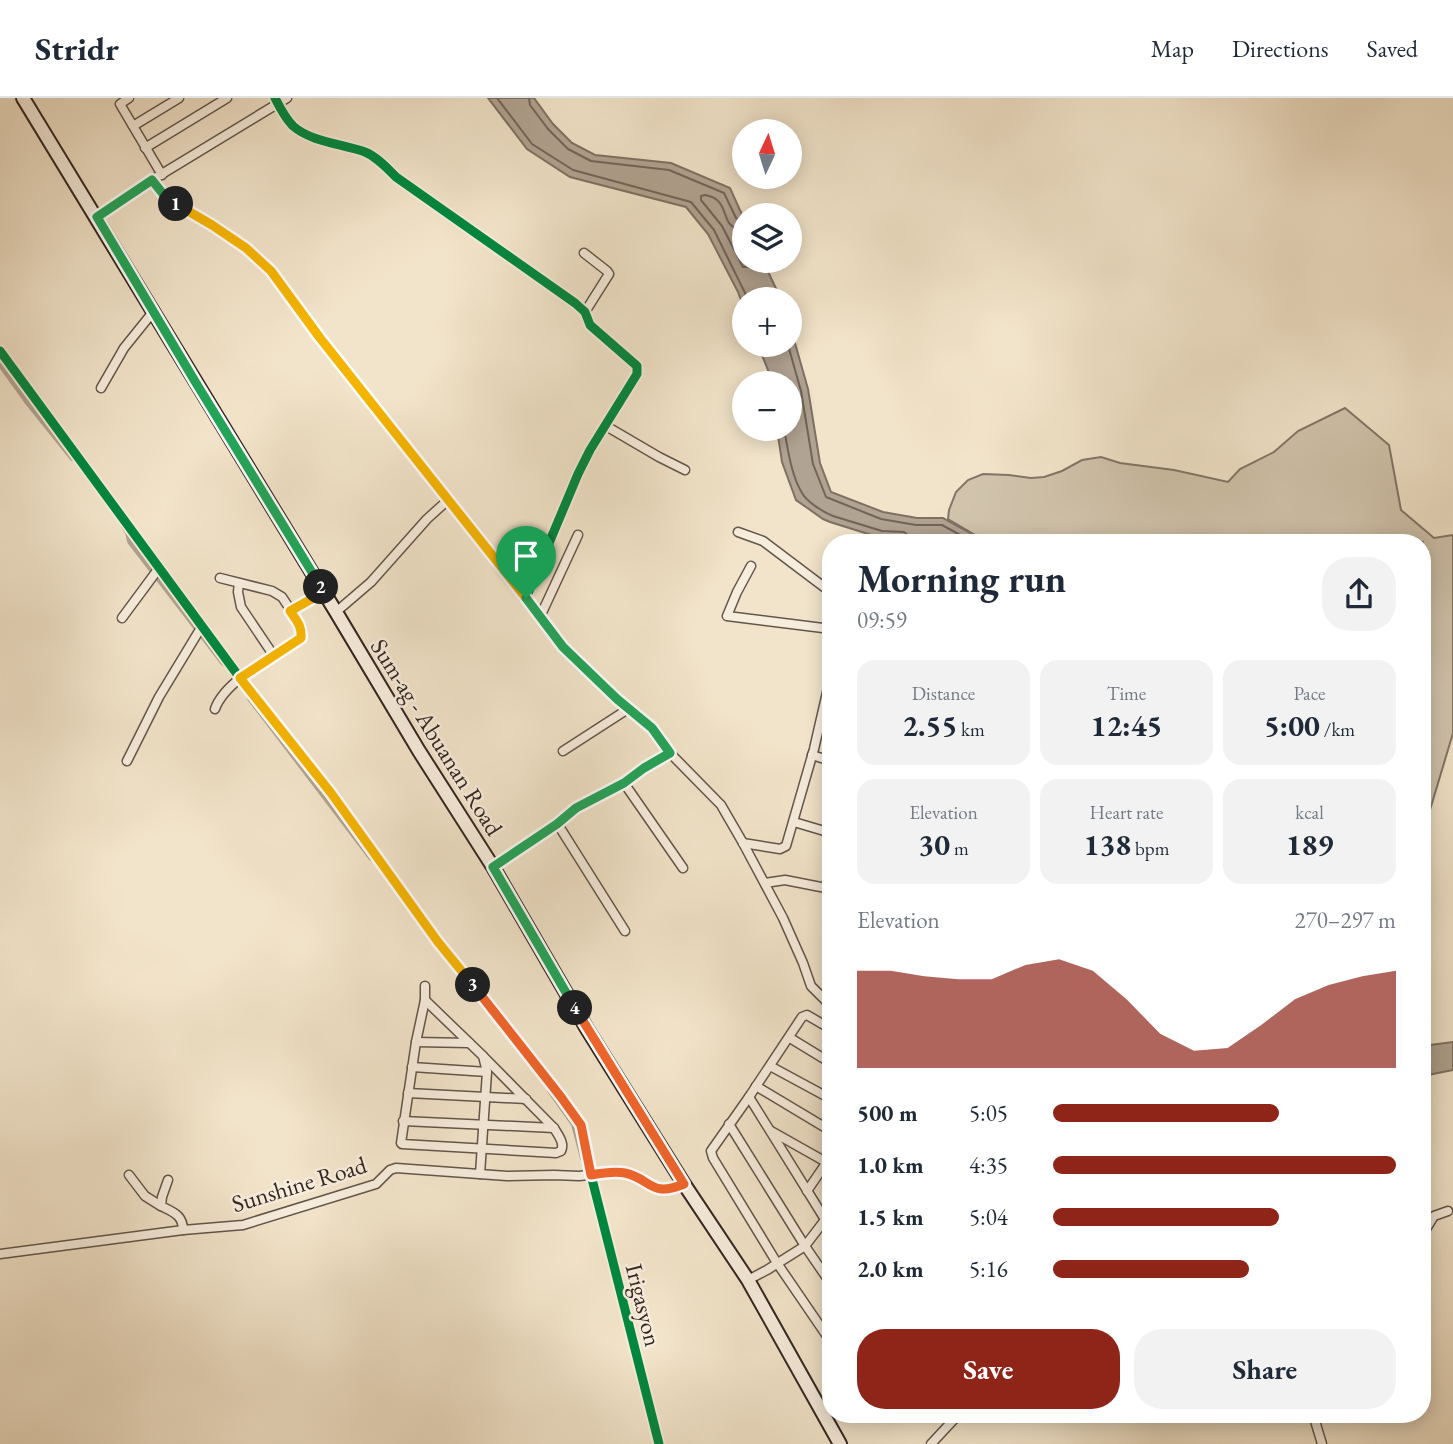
<!DOCTYPE html>
<html lang="en">
<head>
<meta charset="utf-8">
<style>
  body { margin:0; font-family:"EB Garamond",serif; background:#f2f2f3; color:#1f2937; height:100vh; display:flex; flex-direction:column; font-size:26px; white-space:nowrap }
  * { box-sizing:border-box; margin:0 }
  p { font-size:23px; color:#747a83 }
  .icon { flex:none; width:38px; height:38px; fill:none; stroke:currentColor; stroke-width:2; stroke-linecap:round; stroke-linejoin:round }
  .map { position:relative; flex:1; overflow:hidden }
  .drawer { position:absolute; left:822px; top:436px; width:609px; height:889px; display:flex; flex-direction:column; background:#fff; border-radius:28px; box-shadow:0 4px 18px #0003 }
  .drawer>* { flex:none }
  .needle { width:46px; rotate:4deg }
  .buttons { position:absolute; left:732px; top:21px; display:grid; gap:14px }
  .buttons a { display:grid; place-items:center; width:70px; height:70px; border-radius:50%; background:#fff; box-shadow:0 4px 18px #0003; font-size:35px }
  .pin { position:absolute; display:grid; place-items:center; width:60px; height:60px; color:#fff; margin:-72px -30px; border-radius:50% 50% 50% 0; rotate:-45deg; box-shadow:0 0 7px #0007 }
  .pin .icon { rotate:45deg }
  .km { position:absolute; width:35px; height:35px; margin:-18px; border-radius:50%; background:#222; color:#fff; font-size:19px; line-height:35px; text-align:center }
  .round { display:grid; place-items:center; flex:none; width:74px; height:74px; border-radius:28px; background:#f2f2f3 }
  .headline { display:flex; align-items:center; justify-content:space-between; height:119px; padding:0 35px }
  h1 { font-size:38px; font-weight:700; line-height:52px }
  .figures { display:grid; grid-template-columns:repeat(3,1fr); gap:10px; height:119px; padding:7px 35px }
  .figures div { display:grid; align-content:center; border-radius:18px; background:#f2f2f3; text-align:center }
  .figures b { font-size:30px; font-weight:700 }
  .figures small { font-size:19px; font-weight:400 }
  .figures p { font-size:19px }
  .chart { height:196px; padding:14px 35px }
  .chart p { display:flex; justify-content:space-between }
  .chart svg { width:100%; height:126px; margin-top:7px; fill:#8f2418; opacity:.7 }
  .button { display:flex; gap:14px; margin-top:auto; padding:14px 35px }
  .button a { flex:1; height:80px; border-radius:28px; background:#8f2418; color:#fff; font-size:28px; font-weight:700; line-height:80px; text-align:center }
  .button a+a { background:#f2f2f3; color:#1f2937 }
  ul { padding:0 35px; list-style:none; font-size:23px }
  li { display:grid; grid-template-columns:112px 84px 1fr; align-items:center; height:52px }
  li i { height:18px; border-radius:9px; background:#8f2418 }
  header { display:flex; align-items:center; gap:42px; box-sizing:border-box; height:98px; padding:0 35px; background:#fff; border-bottom:2px solid #e0e1e3 }
  header strong { font-size:33px }
  nav { display:flex; gap:38px; margin-inline-start:auto; font-size:24px }
  .map>svg:first-child { display:block }
  .green { fill:#d1c4ad; stroke:#827567; stroke-width:2 }
  .water { fill:#b1a391; stroke:#7e7164; stroke-width:2 }
  .lines { fill:none; stroke-linecap:round; stroke-linejoin:round }
  .shore { stroke:#726459; stroke-width:2 }
  .canal { stroke:#b1a391; stroke-width:8 }
  .street-casing { stroke:#62564b; stroke-width:11 }
  .secondary-casing { stroke:#322621; stroke-width:16 }
  .street { stroke:#f7eddd; stroke-width:8 }
  .secondary { stroke:#f7eddd; stroke-width:12 }
  .cycleway-casing { stroke:#f7eddd; stroke-width:13 }
  .cycleway { stroke:#00873e; stroke-width:9 }
  .split-1-casing { stroke:#fff; stroke-width:14 }
  .split-2-casing { stroke:#fff; stroke-width:14 }
  .split-3-casing { stroke:#fff; stroke-width:14 }
  .split-4-casing { stroke:#fff; stroke-width:14 }
  .split-5-casing { stroke:#fff; stroke-width:14 }
  .split-1 { stroke:#f5b400; stroke-width:9 }
  .split-2 { stroke:#22a559; stroke-width:9 }
  .split-3 { stroke:#f5b400; stroke-width:9 }
  .split-4 { stroke:#f0652b; stroke-width:9 }
  .split-5 { stroke:#22a559; stroke-width:9 }
  .labels { text-anchor:middle; dominant-baseline:central; stroke-width:5; stroke-linejoin:round; paint-order:stroke }
  .street-label { font-size:24px; fill:#322621; stroke:#f7eddd }
</style>
</head>
<body>
<header>
<strong>Stridr</strong>
<nav><a>Map</a><a>Directions</a><a>Saved</a></nav>
</header>
<div class="map">
<svg width="1453" height="1346" viewBox="0 0 1453 1346">
  <rect width="100%" height="100%" fill="#f2e4ca"/>
  <filter id="stains"><feTurbulence type="fractalNoise" baseFrequency=".00286" numOctaves="4"/><feColorMatrix values="0 0 0 0 .2 0 0 0 0 .09 0 0 0 0 .02 0 0 0 .5 -.17"/></filter>
  <radialGradient id="worn" r=".72"><stop offset=".6" stop-color="#630" stop-opacity="0"/><stop offset="1" stop-color="#630" stop-opacity=".3"/></radialGradient>
  <!-- green -->
  <polygon class="green" points="1345,310 1389,347 1401,412 1434,440 1453,437 1453,635 1424,732 1423,444 987,444 948,421 949,412 956,394 968,382 983,376 1009,377 1031,380 1044,379 1062,373 1082,362 1101,359 1120,365 1174,372 1228,384 1240,371 1274,354 1298,333"/>
  <!-- water -->
  <g class="water">
    <polygon points="488,0 534,0 553,26 572,45 595,57 671,65 730,90 744,121 744,163 763,163 781,201 744,201 744,210 738,194 708,136 686,109 570,79 527,51"/>
    <polygon points="789,224 808,291 820,365 831,394 883,414 917,420 943,420 987,444 924,444 918,442 881,440 830,424 823,421 796,402 782,364 777,331 789,331 789,285 770,285 768,272 758,247 789,247"/>
    <polygon points="1453,944 1453,972 1423,978 1423,948"/>
  </g>
  <g class="lines">
    <!-- shore -->
    <g class="shore">
      <polyline points="497,0 532,46 573,72 691,104 714,132 748,201"/>
      <polyline points="529,0 530,7 548,31 568,51 591,63 669,72 724,95 736,120 744,124"/>
      <path d="M744 133C721 129 729 112 717 102 714 99 709 98 705 97L701 98V102L722 128 743 169H748L749 163"/>
      <polyline points="788,247 801,293 813,366 826,399 881,421 916,427 942,427 973,444"/>
      <path d="M784 331C788 351 791 377 802 395 807 404 823 414 833 418L882 433 904 434 909 438 910 444"/>
    </g>
    <!-- canal -->
    <g class="canal">
      <polyline points="0,264 28,303 73,359"/>
      <polyline points="125,428 129,434 131,443 224,564"/>
      <polyline points="251,600 372,759"/>
      <polyline points="551,992 575,1026 584,1060"/>
    </g>
    <!-- street casing -->
    <g class="street-casing">
      <g id="street">
        <polyline points="129,0 120,6 162,77"/>
        <path d="M275 0C280 10 285 20 293 28 311 44 343 46 365 54 377 59 387 70 396 79L575 205 585 214 590 227 637 268V276L590 352 578 376 526 500"/>
        <polyline points="133,28 179,0"/>
        <polyline points="145,50 227,0"/>
        <polyline points="152,82 167,101 212,127 246,150 271,173 320,240 448,402 427,421 371,484 336,514"/>
        <polyline points="97,119 152,82 287,0"/>
        <polyline points="584,155 607,173 609,176 585,214"/>
        <polyline points="0,253 240,580 331,695 438,844 561,999 581,1027 591,1077 659,1346"/>
        <polyline points="101,290 124,250 153,214"/>
        <polyline points="606,328 659,359 685,372"/>
        <polyline points="448,402 563,549 617,601 652,630 670,655 721,707 743,745 783,820 803,865 811,888 826,903 831,907"/>
        <polyline points="738,434 763,443 824,489 831,487"/>
        <polyline points="751,468 737,494 727,518 831,531"/>
        <polyline points="239,485 238,494 241,509 274,558"/>
        <polyline points="290,514 324,494"/>
        <polyline points="540,519 578,437"/>
        <polyline points="122,520 159,470"/>
        <path d="M215 611C225 582 276 557 301 540L302 532 300 526 282 499 272 493 220 480"/>
        <polyline points="563,653 628,611"/>
        <polyline points="812,657 831,663"/>
        <polyline points="127,663 159,599 202,528"/>
        <polyline points="624,685 683,770"/>
        <polyline points="794,724 831,735"/>
        <polyline points="557,725 625,833"/>
        <polyline points="743,745 780,751 786,748 814,651 831,577"/>
        <polyline points="493,769 557,725 576,710 624,685 644,670 670,655"/>
        <polyline points="765,785 785,782 831,791"/>
        <path d="M425 888V902L416 944 401 1045 402 1046 556 1055 561 1053C565 1045 558 1037 554 1030L483 958"/>
        <polyline points="425,902 483,958 487,974 480,1076"/>
        <polyline points="831,931 807,917 802,919 749,999 711,1053 713,1060 777,1165 831,1244"/>
        <polyline points="790,940 831,965"/>
        <polyline points="416,944 469,945"/>
        <polyline points="770,968 831,1001"/>
        <polyline points="412,969 487,974"/>
        <polyline points="756,988 831,1033"/>
        <polyline points="408,995 526,1001"/>
        <polyline points="749,999 831,1131"/>
        <polyline points="403,1023 554,1030"/>
        <polyline points="729,1026 805,1148 831,1186"/>
        <polyline points="771,1033 826,1064"/>
        <polyline points="129,1077 145,1098 161,1108"/>
        <path d="M168 1082 162 1099 161 1108C173 1114 183 1117 183 1132"/>
        <polyline points="807,1093 831,1058"/>
        <polyline points="1423,1136 1434,1118 1448,1113"/>
        <polyline points="0,1156 183,1132 243,1127 376,1086 390,1072 396,1070 507,1078 554,1077 579,1078 618,1074 627,1075 659,1091 668,1091 684,1086"/>
        <polyline points="748,1182 767,1172 805,1148 831,1114"/>
        <polyline points="1313,1316 1322,1346"/>
        <polyline points="931,1346 959,1316"/>
      </g>
    </g>
    <!-- secondary casing -->
    <g class="secondary-casing">
      <polyline id="secondary" points="23,0 336,514 419,653 493,769 587,931 684,1086 748,1182 840,1346"/>
    </g>
    <!-- street -->
    <use href="#street" class="street"/>
    <!-- secondary -->
    <use href="#secondary" class="secondary"/>
    <!-- cycleway casing -->
    <g class="cycleway-casing">
      <g id="cycleway">
        <path d="M275 0C280 10 285 20 293 28 311 44 343 46 365 54 377 59 387 70 396 79L575 205 585 214 590 227 637 268V276L590 352 578 376 526 500"/>
        <polyline points="0,253 240,580 331,695 438,844 561,999 581,1027 591,1077 659,1346"/>
      </g>
    </g>
    <!-- cycleway -->
    <use href="#cycleway" class="cycleway"/>
  </g>
  <g class="lines">
    <!-- split-1 casing -->
    <g class="split-1-casing">
      <polyline id="split-1" points="176,106 212,127 246,150 271,173 320,240 526,500"/>
    </g>
    <!-- split-2 casing -->
    <g class="split-2-casing">
      <polyline id="split-2" points="176,106 167,101 152,82 97,119 196,285 321,489"/>
    </g>
    <!-- split-3 casing -->
    <g class="split-3-casing">
      <path id="split-3" d="M321 489 324 494 290 513C297 523 302 528 301 540L240 580 331 695 438 844 473 887"/>
    </g>
    <!-- split-4 casing -->
    <g class="split-4-casing">
      <path id="split-4" d="M473 887 561 999 581 1027 591 1077C602 1075 614 1073 625 1075 652 1081 650 1100 684 1086L575 910"/>
    </g>
    <!-- split-5 casing -->
    <g class="split-5-casing">
      <polyline id="split-5" points="526,500 563,549 617,601 652,630 670,655 644,670 624,685 576,710 557,726 493,769 575,910"/>
    </g>
    <!-- split-1 -->
    <use href="#split-1" class="split-1"/>
    <!-- split-2 -->
    <use href="#split-2" class="split-2"/>
    <!-- split-3 -->
    <use href="#split-3" class="split-3"/>
    <!-- split-4 -->
    <use href="#split-4" class="split-4"/>
    <!-- split-5 -->
    <use href="#split-5" class="split-5"/>
  </g>
  <g class="labels">
    <!-- street labels -->
    <g class="street-label">
      <text transform="translate(437 639) rotate(58)">Sum-ag - Abuanan Road</text>
      <text transform="translate(299 1086) rotate(-17)">Sunshine Road</text>
      <text transform="translate(644 1207) rotate(76)">Irigasyon</text>
    </g>
  </g>
  <rect width="100%" height="100%" filter="url(#stains)"/>
  <rect width="100%" height="100%" fill="url(#worn)"/>
</svg>
<div class="buttons">
<a><svg class="needle" viewBox="-14 -14 28 28"><path d="M0-13l5 13h-10z" fill="#e53935"/><path d="M0 13l5-13h-10z" fill="#747a83"/></svg></a>
<a><svg class="icon" aria-label="layers" viewBox="0 0 24 24"><path d="M12 4l9 5-9 5-9-5zM3 14l9 5 9-5"/></svg></a>
<a>+</a>
<a>−</a>
</div>
<div class="pin" style="left:526px;top:500px;background:#1e9e55"><svg class="icon" aria-label="arrive" viewBox="0 0 24 24"><path d="M6 21V4h12l-3 4 3 4H6"/></svg></div>
<b class="km" style="left:176px;top:106px">1</b>
<b class="km" style="left:321px;top:489px">2</b>
<b class="km" style="left:473px;top:887px">3</b>
<b class="km" style="left:575px;top:910px">4</b>
<section class="drawer">
<div class="headline"><div><h1>Morning run</h1><p>09:59</p></div><a class="round"><svg class="icon" aria-label="share" viewBox="0 0 24 24"><path d="M12 15V3M7 8l5-5 5 5M5 13v7h14v-7"/></svg></a></div>
<div class="figures">
<div><p>Distance</p><b>2.55<small> km</small></b></div>
<div><p>Time</p><b>12:45</b></div>
<div><p>Pace</p><b>5:00<small> /km</small></b></div>
</div>
<div class="figures">
<div><p>Elevation</p><b>30<small> m</small></b></div>
<div><p>Heart rate</p><b>138<small> bpm</small></b></div>
<div><p>kcal</p><b>189</b></div>
</div>
<div class="chart"><p><span>Elevation</span>270–297 m</p>
<svg viewBox="0 0 160 44" preserveAspectRatio="none"><path d="M0 44V10L10 10L20 12L30 13L40 13L50 8L60 6L70 10L80 20L90 32L100 38L110 37L120 29L130 20L140 15L150 12L160 10V44z"/></svg>
</div>
<ul>
<li><b>500 m</b>5:05<i style="width:66%"></i></li>
<li><b>1.0 km</b>4:35<i style="width:100%"></i></li>
<li><b>1.5 km</b>5:04<i style="width:66%"></i></li>
<li><b>2.0 km</b>5:16<i style="width:57%"></i></li>
</ul>
<div class="button"><a>Save</a><a>Share</a></div>
</section>
</div>
</body>
</html>
